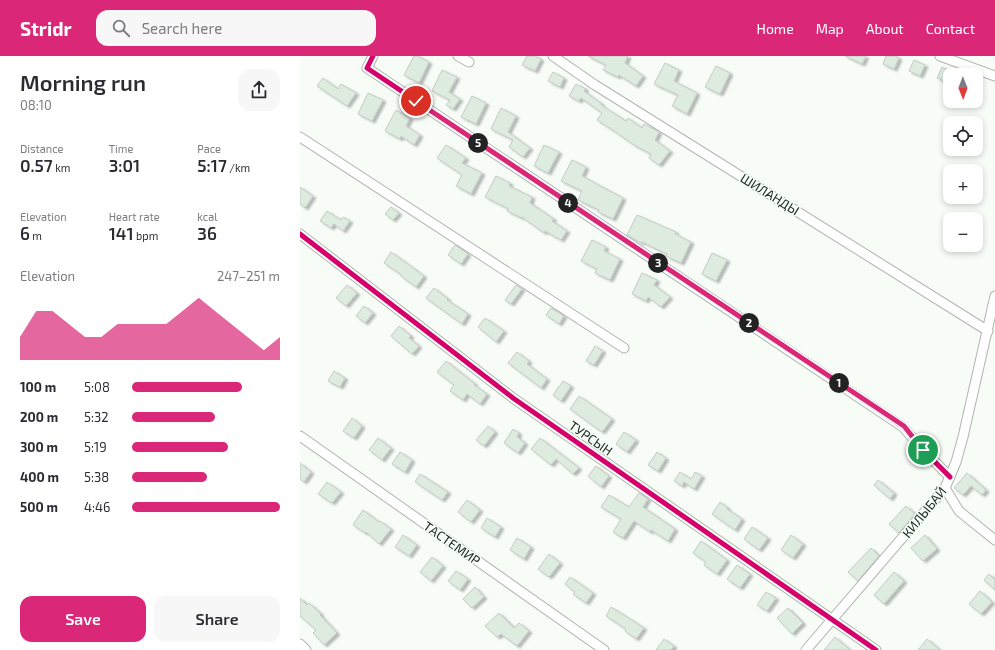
<!DOCTYPE html>
<html lang="en">
<head>
<meta charset="utf-8">
<style>
  body { margin:0; font-family:"Exo 2",sans-serif; background:#f7f7f7; color:#2b2b33; height:100vh; display:flex; flex-direction:column; font-size:15px; white-space:nowrap }
  * { box-sizing:border-box; margin:0 }
  p { font-size:13px; color:#7c7c81 }
  .icon { flex:none; width:22px; height:22px; fill:none; stroke:currentColor; stroke-width:2; stroke-linecap:round; stroke-linejoin:round }
  .map { position:relative; flex:1; overflow:hidden }
  .side { display:flex; flex-direction:column; background:#fff; width:300px }
  .side>* { flex:none }
  .needle { width:26px; rotate:179deg }
  .fabs { position:absolute; left:643px; top:12px; display:grid; gap:8px }
  .fabs a { display:grid; place-items:center; width:40px; height:40px; border-radius:8px; background:#fff; box-shadow:0 2px 6px #0003; font-size:20px }
  .pin { position:absolute; display:grid; place-items:center; width:34px; height:34px; color:#fff; margin:-17px; border:2px solid #fff; border-radius:50%; box-shadow:0 1px 4px #0007 }
  .km { position:absolute; width:20px; height:20px; margin:-10px; border-radius:50%; background:#222; color:#fff; font-size:11px; line-height:20px; text-align:center }
  .round { display:grid; place-items:center; flex:none; width:42px; height:42px; border-radius:12px; background:#f7f7f7 }
  .summary { display:flex; align-items:center; justify-content:space-between; height:68px; padding:0 20px }
  h1 { font-size:22px; font-weight:600; line-height:30px }
  .figures { display:grid; grid-template-columns:repeat(3,1fr); gap:6px; height:68px; padding:4px 20px }
  .figures div { display:grid; align-content:center }
  .figures b { font-size:17px; font-weight:600 }
  .figures small { font-size:11px; font-weight:400 }
  .figures p { font-size:11px }
  .chart { height:112px; padding:8px 20px }
  .chart p { display:flex; justify-content:space-between }
  .chart svg { width:100%; height:72px; margin-top:4px; fill:#db2777; opacity:.7 }
  .cta { display:flex; gap:8px; margin-top:auto; padding:8px 20px }
  .cta a { flex:1; height:46px; border-radius:12px; background:#db2777; color:#fff; font-size:16px; font-weight:600; line-height:46px; text-align:center }
  .cta a+a { background:#f7f7f7; color:#2b2b33 }
  ul { padding:0 20px; list-style:none; font-size:13px }
  li { display:grid; grid-template-columns:64px 48px 1fr; align-items:center; height:30px }
  li i { height:10px; border-radius:5px; background:#db2777 }
  header { display:flex; align-items:center; gap:24px; box-sizing:border-box; height:56px; padding:0 20px; background:#db2777; color:#fff }
  header strong { font-size:19px }
  nav { display:flex; gap:22px; margin-inline-start:auto; font-size:14px }
  .search { width:280px; height:36px; background:#f7f7f7; display:flex; align-items:center; gap:10px; box-sizing:border-box; padding:0 14px; border-radius:12px; color:#7c7c81; font-size:15px }
  main { display:flex; flex:1; min-height:0 }
  .map>svg:first-child { display:block }
  .building { fill:#ddecdf; stroke:#c5c9c6; filter:url(#shadow) }
  .lines { fill:none; stroke-linecap:round; stroke-linejoin:round }
  .minor-casing { stroke:#b1b4b1; stroke-width:11 }
  .minor { stroke:#fefffe; stroke-width:9 }
  .cycleway-casing { stroke:#f4fff6; stroke-width:8 }
  .cycleway { stroke:#d6006c; stroke-width:5 }
  .route-casing { stroke:#fff; stroke-width:8 }
  .route { stroke:#db2777; stroke-width:5 }
  .labels { text-anchor:middle; dominant-baseline:central; stroke-width:3; stroke-linejoin:round; paint-order:stroke }
  .street-label { font-size:13px; fill:#262a27; stroke:#f4fff6 }
</style>
</head>
<body>
<header>
<strong>Stridr</strong>
<div class="search"><svg class="icon" aria-label="search" viewBox="0 0 24 24"><circle cx="10" cy="10" r="6"/><path d="M15 15l6 6"/></svg>Search here</div>
<nav><a>Home</a><a>Map</a><a>About</a><a>Contact</a></nav>
</header>
<main>
<section class="side">
<div class="summary"><div><h1>Morning run</h1><p>08:10</p></div><a class="round"><svg class="icon" aria-label="share" viewBox="0 0 24 24"><path d="M12 15V3M7 8l5-5 5 5M5 13v7h14v-7"/></svg></a></div>
<div class="figures">
<div><p>Distance</p><b>0.57<small> km</small></b></div>
<div><p>Time</p><b>3:01</b></div>
<div><p>Pace</p><b>5:17<small> /km</small></b></div>
</div>
<div class="figures">
<div><p>Elevation</p><b>6<small> m</small></b></div>
<div><p>Heart rate</p><b>141<small> bpm</small></b></div>
<div><p>kcal</p><b>36</b></div>
</div>
<div class="chart"><p><span>Elevation</span>247–251 m</p>
<svg viewBox="0 0 160 44" preserveAspectRatio="none"><path d="M0 44V30L10 14L20 14L30 22L40 30L50 30L60 22L70 22L80 22L90 22L100 14L110 6L120 14L130 22L140 30L150 38L160 30V44z"/></svg>
</div>
<ul>
<li><b>100 m</b>5:08<i style="width:74%"></i></li>
<li><b>200 m</b>5:32<i style="width:56%"></i></li>
<li><b>300 m</b>5:19<i style="width:65%"></i></li>
<li><b>400 m</b>5:38<i style="width:51%"></i></li>
<li><b>500 m</b>4:46<i style="width:100%"></i></li>
</ul>
<div class="cta"><a>Save</a><a>Share</a></div>
</section>
<div class="map">
<svg width="695" height="594" viewBox="0 0 695 594">
  <defs>
    <filter id="shadow"><feDropShadow dx="3" dy="2" stdDeviation="1" flood-color="#0004"/></filter>
  </defs>
  <rect width="100%" height="100%" fill="#f7fcf7"/>
  <!-- building -->
  <g class="building">
    <polygon points="114,0 118,0 129,6 119,27 104,19"/>
    <polygon points="227,0 235,0 241,3 235,15 222,9"/>
    <polygon points="288,0 328,0 325,7 343,20 336,30 319,19 318,21 303,14 306,9"/>
    <polygon points="545,0 566,0 562,8"/>
    <polygon points="586,0 595,0 599,2 594,13 583,8"/>
    <polygon points="614,4 625,9 620,20 609,15"/>
    <polygon points="365,7 379,14 374,25 397,37 387,58 372,50 378,39 354,28"/>
    <polygon points="416,10 430,17 420,38 405,31"/>
    <polygon points="642,11 650,15 650,24 649,27 637,22"/>
    <polygon points="142,14 157,21 149,36 160,43 153,53 146,49 150,44 132,35"/>
    <polygon points="253,16 264,22 260,31 248,25"/>
    <polygon points="23,22 38,33 41,28 56,37 47,50 17,30"/>
    <polygon points="276,28 286,33 284,35 302,48 301,49 326,65 328,62 342,72 344,68 359,76 355,84 370,95 359,109 349,102 351,98 334,89 317,77 297,64 302,57 281,42 279,45 269,40"/>
    <polygon points="68,37 83,44 72,65 58,58"/>
    <polygon points="172,40 186,47 176,68 161,61"/>
    <polygon points="201,52 216,60 208,76 230,92 223,101 209,91 213,84 191,73"/>
    <polygon points="96,54 110,62 106,70 120,79 114,89 101,80 100,83 85,75"/>
    <polygon points="146,89 166,102 162,107 182,117 171,138 156,130 162,119 137,102"/>
    <polygon points="244,89 259,96 248,117 234,110"/>
    <polygon points="272,104 286,111 282,120 323,142 313,163 298,156 299,154 278,144 282,135 261,125"/>
    <polygon points="196,120 210,127 209,130 232,141 230,147 254,163 252,165 267,175 261,184 245,175 244,177 222,161 222,162 207,155 209,153 185,141"/>
    <polygon points="0,131 13,140 5,152 0,148"/>
    <polygon points="91,151 99,157 93,164 85,158"/>
    <polygon points="27,155 41,164 43,161 50,165 43,175 34,168 31,172 20,165"/>
    <polygon points="337,159 376,176 375,178 391,186 381,207 366,200 367,198 342,186 341,187 327,179"/>
    <polygon points="292,184 306,191 304,195 320,203 310,224 295,217 297,213 281,205"/>
    <polygon points="155,189 168,198 161,208 148,199"/>
    <polygon points="91,196 124,220 116,231 101,220 102,219 84,207"/>
    <polygon points="412,197 427,204 416,225 402,218"/>
    <polygon points="342,217 357,224 354,229 370,241 361,251 348,241 346,245 332,238"/>
    <polygon points="47,229 57,237 46,250 36,242"/>
    <polygon points="216,229 222,233 211,248 205,244"/>
    <polygon points="134,232 148,243 147,244 168,258 162,268 126,242"/>
    <polygon points="64,250 73,257 65,267 56,260"/>
    <polygon points="251,252 264,260 259,268 246,259"/>
    <polygon points="185,262 204,275 196,286 178,271"/>
    <polygon points="99,270 111,280 109,282 119,290 112,298 91,280"/>
    <polygon points="295,290 303,295 294,309 286,305"/>
    <polygon points="217,296 229,305 227,308 247,323 241,332 208,307"/>
    <polygon points="146,305 175,328 174,329 187,338 180,348 167,338 163,344 150,335 154,329 137,316"/>
    <polygon points="34,315 45,322 40,331 28,325"/>
    <polygon points="263,325 271,330 261,345 253,339"/>
    <polygon points="279,340 312,363 302,376 270,353"/>
    <polygon points="52,362 62,370 54,382 43,375"/>
    <polygon points="188,370 195,376 184,390 176,384"/>
    <polygon points="213,373 219,377 217,381 225,387 218,397 204,387"/>
    <polygon points="324,376 336,384 327,396 316,388"/>
    <polygon points="78,382 91,392 82,404 69,394"/>
    <polygon points="240,382 279,412 273,418 256,403 251,409 231,393"/>
    <polygon points="100,396 112,404 105,416 92,408"/>
    <polygon points="357,396 366,402 358,415 348,409"/>
    <polygon points="0,407 11,416 4,426 0,423"/>
    <polygon points="296,410 309,420 301,431 288,420"/>
    <polygon points="380,416 391,423 395,416 402,420 394,433 384,426 382,430 374,425"/>
    <polygon points="667,417 686,434 682,439 671,430 663,439 654,432"/>
    <polygon points="120,418 148,436 142,444 115,426"/>
    <polygon points="578,424 594,437 590,443 574,429"/>
    <polygon points="27,426 41,436 32,447 18,438"/>
    <polygon points="339,437 348,443 343,451 375,473 368,485 351,474 350,476 334,465 323,482 313,476 321,463 301,451 309,439 329,451"/>
    <polygon points="167,444 180,454 171,466 158,456"/>
    <polygon points="420,446 428,452 427,453 442,463 435,474 412,458"/>
    <polygon points="606,450 615,458 599,477 589,468"/>
    <polygon points="63,454 79,466 80,465 91,473 79,488 66,476 65,477 53,469"/>
    <polygon points="187,462 201,471 195,481 181,472"/>
    <polygon points="452,471 468,482 459,494 444,483"/>
    <polygon points="103,479 117,489 109,500 95,491"/>
    <polygon points="491,479 503,488 493,502 481,494"/>
    <polygon points="625,479 637,493 623,505 611,492"/>
    <polygon points="217,482 231,491 224,503 210,494"/>
    <polygon points="401,485 427,504 417,518 404,509 406,506 393,497"/>
    <polygon points="571,492 579,500 558,525 548,516"/>
    <polygon points="249,498 260,507 249,521 238,513"/>
    <polygon points="132,501 143,510 131,525 120,516"/>
    <polygon points="437,509 450,518 440,532 427,523"/>
    <polygon points="156,515 168,523 160,534 148,525"/>
    <polygon points="594,516 604,525 584,548 574,539"/>
    <polygon points="689,518 695,524 695,534 684,524"/>
    <polygon points="270,521 293,537 286,547 273,538 275,536 265,528"/>
    <polygon points="175,531 184,541 172,552 163,543"/>
    <polygon points="680,535 692,546 681,558 669,548"/>
    <polygon points="466,536 476,542 467,555 457,549"/>
    <polygon points="0,542 7,549 9,547 21,558 20,559 37,577 24,589 13,577 16,574 0,560"/>
    <polygon points="311,551 344,572 336,583 325,575 326,573 306,560"/>
    <polygon points="488,552 503,567 492,578 477,562"/>
    <polygon points="199,557 214,572 219,567 229,575 217,590 201,578 197,581 185,570"/>
    <polygon points="535,581 550,594 524,594"/>
    <polygon points="364,583 374,590 371,594 356,594"/>
    <polygon points="627,583 640,594 618,594"/>
  </g>
  <g class="lines">
    <!-- minor casing -->
    <g class="minor-casing">
      <g id="minor">
        <polyline points="73,0 67,12 603,371 623,394 650,421"/>
        <polyline points="158,0 169,6"/>
        <polyline points="253,0 295,29 688,275"/>
        <polyline points="640,0 695,20"/>
        <polyline points="0,81 324,292"/>
        <polyline points="0,178 213,342 576,594"/>
        <polyline points="0,380 304,594"/>
        <polyline points="645,432 659,455 695,484"/>
        <polyline points="0,588 6,594"/>
        <polyline points="506,594 645,432 656,406 663,381 695,240"/>
      </g>
    </g>
    <!-- minor -->
    <use href="#minor" class="minor"/>
    <!-- cycleway casing -->
    <g class="cycleway-casing">
      <g id="cycleway">
        <polyline points="73,0 67,12 603,371 623,394 650,421"/>
        <polyline points="0,178 213,342 576,594"/>
      </g>
    </g>
    <!-- cycleway -->
    <use href="#cycleway" class="cycleway"/>
  </g>
  <g class="lines">
    <!-- route casing -->
    <g class="route-casing">
      <polyline id="route" points="116,45 604,370 623,394"/>
    </g>
    <!-- route -->
    <use href="#route" class="route"/>
  </g>
  <g class="labels">
    <!-- street labels -->
    <g class="street-label">
      <text transform="translate(470 138) rotate(32)">ШИЛАНДЫ</text>
      <text transform="translate(291 382) rotate(35)">ТУРСЫН</text>
      <text transform="translate(624 456) rotate(-51)">КИЛЫБАЙ</text>
      <text transform="translate(152 487) rotate(35)">ТАСТЕМИР</text>
    </g>
  </g>
</svg>
<div class="fabs">
<a><svg class="needle" viewBox="-14 -14 28 28"><path d="M0-13l5 13h-10z" fill="#e53935"/><path d="M0 13l5-13h-10z" fill="#7c7c81"/></svg></a>
<a><svg class="icon" aria-label="locate" viewBox="0 0 24 24"><circle cx="12" cy="12" r="6"/><path d="M12 2v4M12 18v4M2 12h4M18 12h4"/></svg></a>
<a>+</a>
<a>−</a>
</div>
<div class="pin" style="left:623px;top:394px;background:#1e9e55"><svg class="icon" aria-label="arrive" viewBox="0 0 24 24"><path d="M6 21V4h12l-3 4 3 4H6"/></svg></div>
<div class="pin" style="left:116px;top:45px;background:#d93025"><svg class="icon" aria-label="check" viewBox="0 0 24 24"><path d="M5 12l5 5 9-10"/></svg></div>
<b class="km" style="left:539px;top:327px">1</b>
<b class="km" style="left:449px;top:267px">2</b>
<b class="km" style="left:358px;top:207px">3</b>
<b class="km" style="left:268px;top:147px">4</b>
<b class="km" style="left:178px;top:87px">5</b>
</div>
</main>
</body>
</html>
